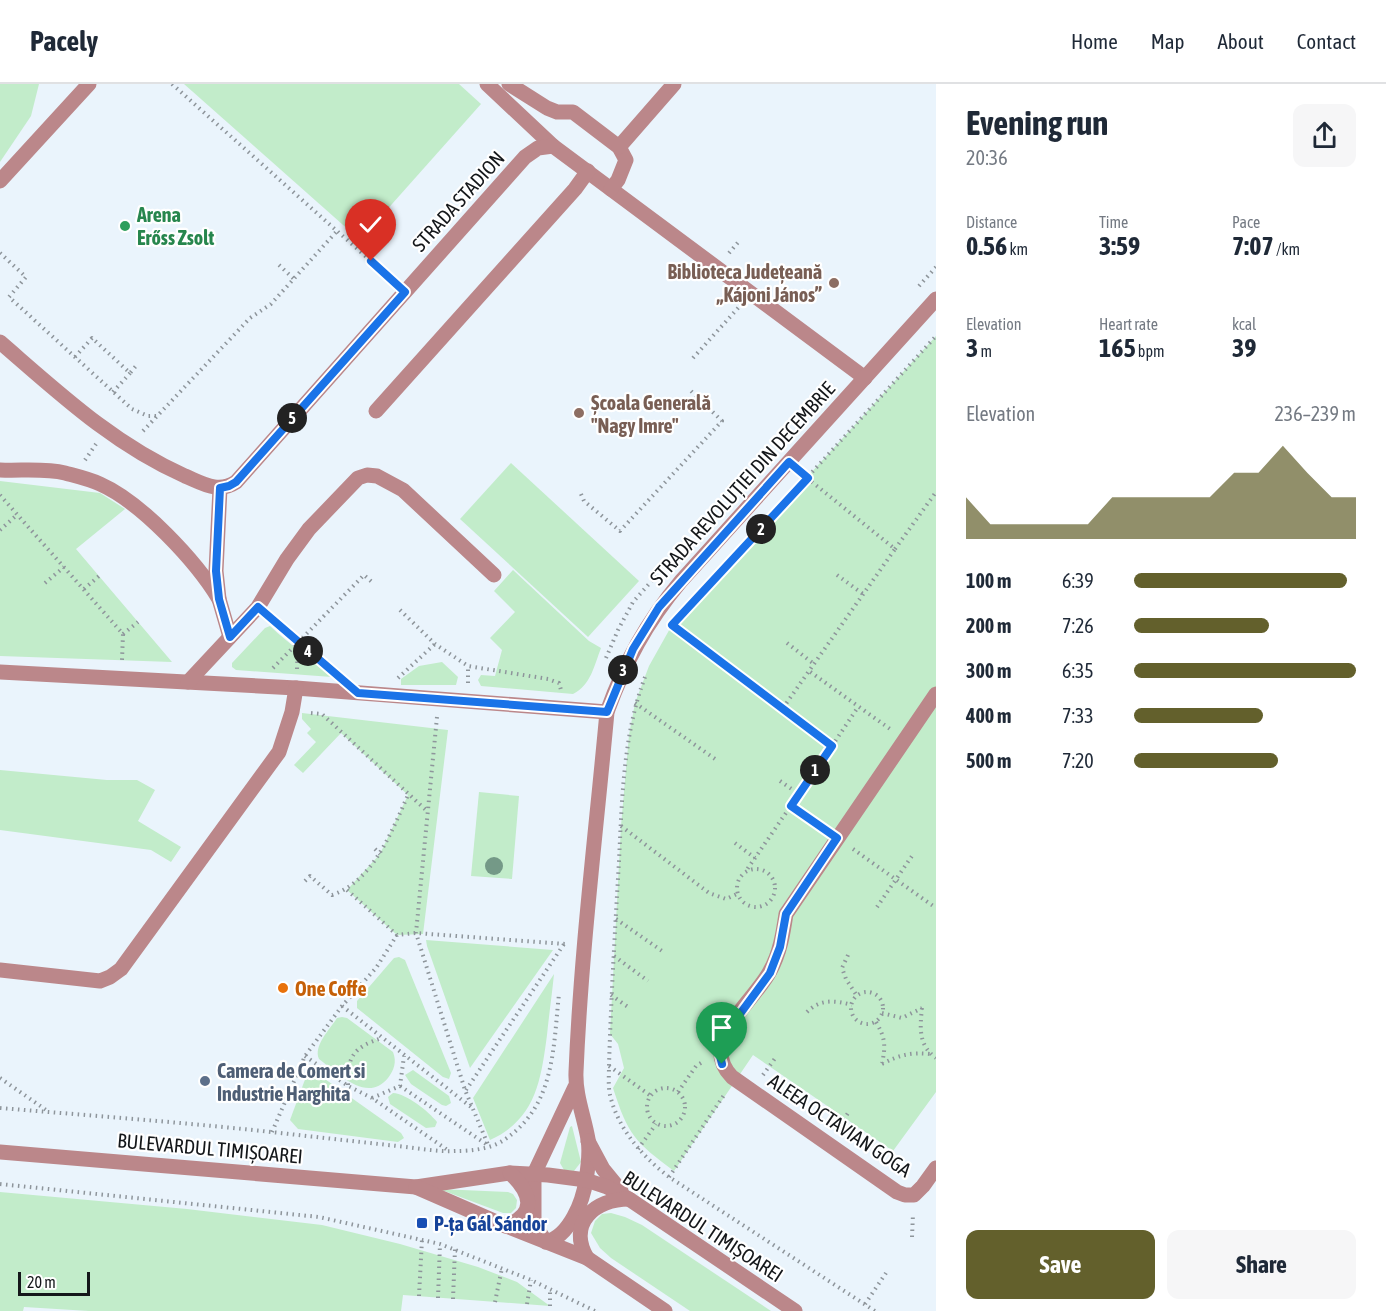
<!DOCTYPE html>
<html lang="en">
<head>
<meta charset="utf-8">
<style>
  body { margin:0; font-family:"Asap Condensed",sans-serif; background:#f6f6f7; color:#1f2937; height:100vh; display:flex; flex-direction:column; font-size:22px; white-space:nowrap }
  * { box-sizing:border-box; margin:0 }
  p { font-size:20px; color:#747a83 }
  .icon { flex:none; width:33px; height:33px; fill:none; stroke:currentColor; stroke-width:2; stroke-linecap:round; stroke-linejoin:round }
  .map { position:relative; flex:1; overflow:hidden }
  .details { display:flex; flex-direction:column; background:#fff; width:450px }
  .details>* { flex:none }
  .scale { position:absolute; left:18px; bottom:15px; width:72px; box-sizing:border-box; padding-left:6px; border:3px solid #14171a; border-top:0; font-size:16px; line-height:21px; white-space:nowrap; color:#14171a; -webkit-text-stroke:4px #fff; paint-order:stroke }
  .pin { position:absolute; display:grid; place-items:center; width:51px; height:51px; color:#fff; margin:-62px -26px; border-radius:50% 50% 50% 0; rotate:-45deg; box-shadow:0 0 6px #0007 }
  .pin .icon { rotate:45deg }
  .km { position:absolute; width:30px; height:30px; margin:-15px; border-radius:50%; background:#222; color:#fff; font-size:16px; line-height:30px; text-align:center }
  .round { display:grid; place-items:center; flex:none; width:63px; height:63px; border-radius:12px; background:#f6f6f7 }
  .headline { display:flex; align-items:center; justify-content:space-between; height:102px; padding:0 30px }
  h1 { font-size:33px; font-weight:700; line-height:45px }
  .metrics { display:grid; grid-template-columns:repeat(3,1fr); gap:9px; height:102px; padding:6px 30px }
  .metrics div { display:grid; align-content:center }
  .metrics b { font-size:26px; font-weight:700 }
  .metrics small { font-size:16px; font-weight:400 }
  .metrics p { font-size:16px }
  .chart { height:168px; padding:12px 30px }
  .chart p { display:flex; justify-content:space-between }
  .chart svg { width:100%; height:108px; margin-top:6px; fill:#63602c; opacity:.7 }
  .button { display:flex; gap:12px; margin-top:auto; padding:12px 30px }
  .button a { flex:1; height:69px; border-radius:12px; background:#63602c; color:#fff; font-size:24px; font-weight:700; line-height:69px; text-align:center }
  .button a+a { background:#f6f6f7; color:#1f2937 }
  ul { padding:0 30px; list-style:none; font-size:20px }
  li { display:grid; grid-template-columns:96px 72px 1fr; align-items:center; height:45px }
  li i { height:15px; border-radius:8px; background:#63602c }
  header { display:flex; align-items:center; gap:36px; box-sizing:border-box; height:84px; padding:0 30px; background:#fff; border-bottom:2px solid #e0e1e3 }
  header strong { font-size:28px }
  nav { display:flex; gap:33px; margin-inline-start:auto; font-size:21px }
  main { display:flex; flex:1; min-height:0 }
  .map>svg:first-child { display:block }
  .green { fill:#c2ecca }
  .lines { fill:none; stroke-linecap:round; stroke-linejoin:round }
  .path { stroke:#8e959b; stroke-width:4; stroke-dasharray:1.5 4.5; stroke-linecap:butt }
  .minor { stroke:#bb878a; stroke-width:15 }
  .tree { fill:#749987 }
  .route-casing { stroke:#fff; stroke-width:12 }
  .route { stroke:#1a73e8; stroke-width:8 }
  .leisure-dot { fill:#2e9e5b; stroke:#fff; stroke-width:2 }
  .education-dot { fill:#8d6e63; stroke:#fff; stroke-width:2 }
  .food-dot { fill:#e8710a; stroke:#fff; stroke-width:2 }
  .service-dot { fill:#5c6f8a; stroke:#fff; stroke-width:2 }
  .transit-dot { fill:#1a4fb4; stroke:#fff; stroke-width:2 }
  .labels { text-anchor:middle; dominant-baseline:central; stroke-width:4.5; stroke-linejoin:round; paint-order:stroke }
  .street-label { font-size:20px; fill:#14171a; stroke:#fff }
  .leisure-label { font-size:20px; font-weight:bold; fill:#27864d; stroke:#fff; text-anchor:start }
  .education-label { font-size:20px; font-weight:bold; fill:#785e54; stroke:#fff; text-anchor:end }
  .food-label { font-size:20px; font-weight:bold; fill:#c56008; stroke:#fff; text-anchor:start }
  .service-label { font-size:20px; font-weight:bold; fill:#4e5e75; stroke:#fff; text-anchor:start }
  .transit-label { font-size:20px; font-weight:bold; fill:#164399; stroke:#fff; text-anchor:start }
</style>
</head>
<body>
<header>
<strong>Pacely</strong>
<nav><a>Home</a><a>Map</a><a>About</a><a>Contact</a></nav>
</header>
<main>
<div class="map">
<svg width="936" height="1227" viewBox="0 0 936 1227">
  <rect width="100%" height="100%" fill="#eaf4fc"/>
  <!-- green -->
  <g class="green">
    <polygon points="0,0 39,0 31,32 0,78"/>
    <polygon points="184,0 459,0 481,20 360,156"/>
    <path d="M936 252V1008L893 1067 753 971 674 1087C635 1058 628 1051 613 1004L624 984 618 960 610 950 621 742 629 651 635 619 649 582 672 541Z"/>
    <polygon points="511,379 639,497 588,553 460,435"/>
    <polygon points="0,397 100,409 125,425 76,465 172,578 0,572"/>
    <path d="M513 486 589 557 601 564C594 582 591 601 573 610L481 602 478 596 481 591 495 592 502 566 490 554 515 528 494 507Z"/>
    <path d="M270 542C290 561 312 576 332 593L236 586 232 583V579L265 544Z"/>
    <polygon points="442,578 458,593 456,601 401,601 401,595 419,582"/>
    <polygon points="302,629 448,646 423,850 397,851 347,806 380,770 408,711 341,649 303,689 294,681 316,658 307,649 311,645 302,635"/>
    <polygon points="0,686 107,696 137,696 155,706 138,737 181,763 171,778 151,766 0,746"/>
    <polygon points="479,708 519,712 512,795 471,792"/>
    <polygon points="426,856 553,866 470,984 427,862"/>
    <polygon points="399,873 405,876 411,891 451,989 449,995 443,993 357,924 357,917 394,874"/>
    <path d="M554 890C552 910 549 931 547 951 541 996 536 1035 490 1056L473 1014Z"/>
    <path d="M342 933 347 934 393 968C397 978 394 986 388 994 367 1020 338 989 319 975 313 962 330 945 337 934Z"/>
    <polygon points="413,986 449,1012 451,1019 446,1022 442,1021 411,1000 405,991"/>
    <polygon points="315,988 401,1049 404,1054 398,1058 298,1045 290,1036 307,990"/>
    <path d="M393 1009C407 1010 428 1027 437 1038L435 1043 426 1044 390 1020 388 1013Z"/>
    <polygon points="572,1042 581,1078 574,1087 564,1086 560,1079 570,1043"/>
    <polygon points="439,1105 508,1108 513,1110 517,1116 516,1124 511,1129 503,1129"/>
    <polygon points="0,1108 187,1125 322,1141 400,1160 478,1183 517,1198 550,1222 403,1211 401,1227 89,1227 24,1223 23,1227 0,1227"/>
    <polygon points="611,1129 625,1133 642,1141 771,1227 690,1227 611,1174 600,1164 591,1149 595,1137 602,1130"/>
  </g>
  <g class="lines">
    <!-- path -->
    <g class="path">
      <polyline points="172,0 391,195"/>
      <polyline points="0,169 26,193 9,213 132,325 148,332 157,332"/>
      <polyline points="729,169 740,156"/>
      <polyline points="279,181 294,195"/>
      <polyline points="919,202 936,183"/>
      <polyline points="75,273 92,254 130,289 136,282"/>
      <polyline points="693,274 739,223"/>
      <polyline points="113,308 132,287"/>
      <polyline points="143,347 250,234 271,220 337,147"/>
      <polyline points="85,376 96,360"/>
      <polyline points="807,394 895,465 809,587 890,645"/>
      <polyline points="581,410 584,417 620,447 722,337 691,307"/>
      <polyline points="0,411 123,550 122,576"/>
      <polyline points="0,446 18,430"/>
      <polyline points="895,465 936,408"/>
      <polyline points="837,491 863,510"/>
      <polyline points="45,499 64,483"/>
      <polyline points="84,505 99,492"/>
      <polyline points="400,526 435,560 468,582 548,595 559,599 561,606"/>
      <polyline points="683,530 936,252"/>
      <polyline points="272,536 332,587"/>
      <polyline points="672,541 832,662 746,787"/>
      <polyline points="123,550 138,538"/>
      <polyline points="787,559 814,580"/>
      <polyline points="606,574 618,546 633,518 664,483"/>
      <polyline points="273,584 364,491 372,498"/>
      <polyline points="297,585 298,560"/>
      <path d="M645 593C623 651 622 716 619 777 615 846 611 914 609 982 609 991 608 1002 610 1011 618 1045 642 1072 669 1093L875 1227"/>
      <polyline points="398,594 435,560"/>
      <polyline points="468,599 468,582"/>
      <polyline points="635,619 718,677"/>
      <polyline points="783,624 809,587"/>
      <polyline points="311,629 322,630 427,727"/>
      <polyline points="437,633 416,849 465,1006 489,1063"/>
      <polyline points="832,662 858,623"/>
      <polyline points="780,697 799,710"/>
      <polyline points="791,721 822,744"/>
      <polyline points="621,742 709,809 726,815 737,810"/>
      <polyline points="735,759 755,774"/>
      <polyline points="375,765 380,770"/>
      <polyline points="853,765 936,824"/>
      <circle cx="756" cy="804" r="19"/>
      <path d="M305 797 310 792 332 811C373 797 391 749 408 711"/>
      <polyline points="347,806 397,851 416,849 565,860"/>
      <polyline points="877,823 914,769"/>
      <polyline points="616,835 665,869"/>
      <polyline points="848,871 842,884 846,895 857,912"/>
      <polyline points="614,872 648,897"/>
      <circle cx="867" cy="924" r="16"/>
      <polyline points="611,911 628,923"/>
      <polyline points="342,922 471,1023"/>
      <path d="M922 924C920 943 918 961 936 974"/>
      <path d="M807 928C820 915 834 916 852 921"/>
      <polyline points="882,929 902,934 922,924"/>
      <path d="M876 938C885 953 886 962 882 979"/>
      <polyline points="305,972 348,1002 372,1014 449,1067"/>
      <path d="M882 980C899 971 911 968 930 970"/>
      <polyline points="609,982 651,1012"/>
      <polyline points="763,991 776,973"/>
      <polyline points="0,994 49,1028"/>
      <path d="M348 1001C347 972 354 963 382 954"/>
      <polyline points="400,1002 489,1062"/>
      <circle cx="666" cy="1023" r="19"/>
      <polyline points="466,1006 564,860"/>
      <polyline points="678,1008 696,982 704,977"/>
      <polyline points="372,1014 400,1002 404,972"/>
      <path d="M0 1024C96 1032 193 1039 289 1050 325 1054 361 1058 397 1062 417 1064 437 1068 456 1067 471 1067 491 1065 504 1056 555 1022 553 965 559 910"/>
      <polyline points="837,1046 850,1026"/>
      <polyline points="272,1048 305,972 342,922 376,884 397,851"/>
      <polyline points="638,1065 656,1040"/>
      <polyline points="669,1093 724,1011"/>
      <polyline points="0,1100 319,1133 440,1160 531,1196 595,1227"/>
      <polyline points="912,1153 913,1130"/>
      <polyline points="419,1212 422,1155"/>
      <polyline points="438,1214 440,1160"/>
      <polyline points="453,1215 455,1165"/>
      <polyline points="495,1218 502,1184"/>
      <polyline points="527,1220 531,1196"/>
      <polyline points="865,1220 886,1189"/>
      <polyline points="550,1222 550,1205"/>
    </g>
    <!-- minor -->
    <g class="minor">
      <polyline points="487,0 553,62 865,294"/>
      <polyline points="509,0 547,24 557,28 573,28 619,63 626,76 618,96 611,105"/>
      <polyline points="619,63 674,0"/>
      <polyline points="0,97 89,0"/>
      <path d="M0 258C59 309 113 360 185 392 202 399 218 410 236 398L525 73 538 64 553 62"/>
      <polyline points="376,327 575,105 588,87"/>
      <path d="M0 386C21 387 45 384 65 389 76 392 89 395 100 400 141 418 196 477 219 515"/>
      <polyline points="220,404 216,487 219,515 230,553"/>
      <polyline points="0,588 296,604 607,628"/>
      <polyline points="188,598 258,523 287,475 309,445 358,394 367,391 377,392 403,406 494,491"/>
      <path d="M936 610 786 830C783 850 780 869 770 887 754 918 697 958 732 993L897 1108 905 1111H914L923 1102 936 1084"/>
      <polyline points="0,886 100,897 110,893 121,885 279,668 292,628 296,604"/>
      <path d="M575 1003 534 1090V1136L540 1149 546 1158C570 1152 583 1117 586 1096 588 1084 590 1067 588 1055 584 1032 575 1011 576 988 581 868 596 748 607 628 625 578 646 539 681 497L936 215"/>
      <polyline points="588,1057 603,1085 621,1107"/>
      <polyline points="0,1068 416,1103 510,1089 548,1091 586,1096 607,1103 629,1115 795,1227"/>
      <polyline points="416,1103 494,1137 587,1174 665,1227"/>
      <path d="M505 1142C538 1130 531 1109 510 1089"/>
      <path d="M587 1174C567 1139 595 1115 629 1115"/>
    </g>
  </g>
  <!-- trees -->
  <circle class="tree" cx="494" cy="782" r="9"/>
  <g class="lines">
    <!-- route casing -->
    <g class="route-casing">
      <polyline id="route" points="371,177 405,208 236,398 229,402 220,404 216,487 219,515 230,553 258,523 358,609 607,628 633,565 659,523 789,378 808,394 672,541 832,662 791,722 837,754 786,830 780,863 770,889 723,953 719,968 722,980"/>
    </g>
    <!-- route -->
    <use href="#route" class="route"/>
  </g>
  <!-- markers -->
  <circle class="leisure-dot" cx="125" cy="142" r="6"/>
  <g class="education-dot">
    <circle cx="834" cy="199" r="6"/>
    <circle cx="579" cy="329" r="6"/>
  </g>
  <circle class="food-dot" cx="283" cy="904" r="6"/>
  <circle class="service-dot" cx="205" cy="997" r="6"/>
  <rect class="transit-dot" x="416" y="1133" width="12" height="12" rx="3"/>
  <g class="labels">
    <!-- street labels -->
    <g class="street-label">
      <text transform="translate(458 117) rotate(-48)">STRADA STADION</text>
      <text transform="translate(742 399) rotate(-48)">STRADA REVOLUȚIEI DIN DECEMBRIE</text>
      <text transform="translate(840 1041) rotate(34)">ALEEA OCTAVIAN GOGA</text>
      <text transform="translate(210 1064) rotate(5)">BULEVARDUL TIMIȘOAREI</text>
      <text transform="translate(703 1142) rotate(33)">BULEVARDUL TIMIȘOAREI</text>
    </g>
    <!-- leisure labels -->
    <g class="leisure-label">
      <text x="137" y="130">Arena<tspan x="137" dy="23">Erőss Zsolt</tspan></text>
    </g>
    <!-- education labels -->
    <g class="education-label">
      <text x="822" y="187">Biblioteca Județeană<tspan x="822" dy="23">„Kájoni János”</tspan></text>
      <text x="591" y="318" text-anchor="start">Școala Generală<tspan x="591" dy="23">"Nagy Imre"</tspan></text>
    </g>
    <!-- food labels -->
    <g class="food-label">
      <text x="295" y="904">One Coffe</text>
    </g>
    <!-- service labels -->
    <g class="service-label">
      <text x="217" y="986">Camera de Comert si<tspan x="217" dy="23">Industrie Harghita</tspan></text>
    </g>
    <!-- transit labels -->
    <g class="transit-label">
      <text x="434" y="1139">P-ța Gál Sándor</text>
    </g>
  </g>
</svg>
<div class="scale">20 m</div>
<div class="pin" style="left:722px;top:980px;background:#1e9e55"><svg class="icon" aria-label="arrive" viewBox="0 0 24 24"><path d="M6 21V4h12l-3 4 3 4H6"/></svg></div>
<div class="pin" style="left:371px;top:177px;background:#d93025"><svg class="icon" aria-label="check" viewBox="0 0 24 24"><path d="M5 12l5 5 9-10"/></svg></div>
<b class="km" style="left:815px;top:686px">1</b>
<b class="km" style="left:761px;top:445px">2</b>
<b class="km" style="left:623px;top:586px">3</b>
<b class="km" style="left:308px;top:567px">4</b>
<b class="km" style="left:292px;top:334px">5</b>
</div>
<section class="details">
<div class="headline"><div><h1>Evening run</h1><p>20:36</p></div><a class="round"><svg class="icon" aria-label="share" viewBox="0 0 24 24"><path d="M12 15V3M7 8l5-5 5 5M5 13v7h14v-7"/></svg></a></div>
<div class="metrics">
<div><p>Distance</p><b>0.56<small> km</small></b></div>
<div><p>Time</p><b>3:59</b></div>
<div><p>Pace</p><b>7:07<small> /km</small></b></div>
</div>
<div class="metrics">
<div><p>Elevation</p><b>3<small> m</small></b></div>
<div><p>Heart rate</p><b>165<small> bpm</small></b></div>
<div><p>kcal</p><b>39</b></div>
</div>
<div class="chart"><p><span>Elevation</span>236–239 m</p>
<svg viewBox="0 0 160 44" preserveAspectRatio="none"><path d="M0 44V27L10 38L20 38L30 38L40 38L50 38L60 27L70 27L80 27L90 27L100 27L110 17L120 17L130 6L140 17L150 27L160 27V44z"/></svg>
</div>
<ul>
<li><b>100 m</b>6:39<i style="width:96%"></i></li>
<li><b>200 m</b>7:26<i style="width:61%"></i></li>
<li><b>300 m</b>6:35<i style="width:100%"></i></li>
<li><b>400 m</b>7:33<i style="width:58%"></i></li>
<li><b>500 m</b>7:20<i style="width:65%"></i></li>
</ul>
<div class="button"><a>Save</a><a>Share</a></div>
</section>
</main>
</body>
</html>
